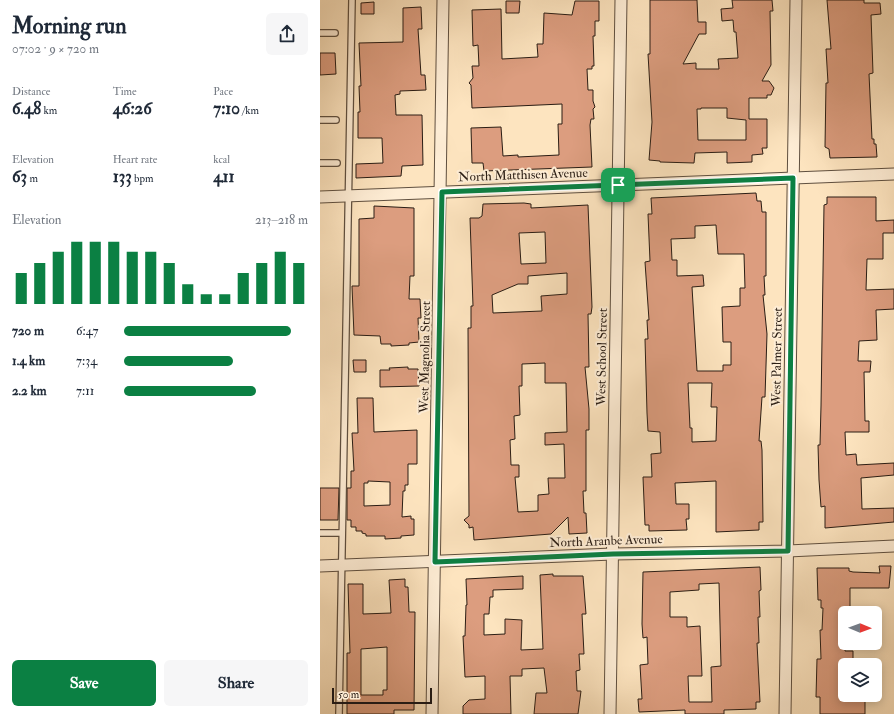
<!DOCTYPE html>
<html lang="en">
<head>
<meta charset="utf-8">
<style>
  body { margin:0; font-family:"IM FELL Double Pica",serif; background:#f6f6f7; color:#1f2937; height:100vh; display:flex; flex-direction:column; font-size:15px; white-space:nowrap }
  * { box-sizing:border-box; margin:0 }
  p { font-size:13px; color:#747a83 }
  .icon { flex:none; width:22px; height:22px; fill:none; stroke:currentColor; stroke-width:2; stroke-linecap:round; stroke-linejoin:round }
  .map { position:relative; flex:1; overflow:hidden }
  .drawer { display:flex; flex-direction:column; background:#fff; width:320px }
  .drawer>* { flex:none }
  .needle { width:26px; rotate:91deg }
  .controls { position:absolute; left:518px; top:606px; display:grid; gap:8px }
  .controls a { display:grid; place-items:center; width:44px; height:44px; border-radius:6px; background:#fff; box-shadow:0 2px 10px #0003; font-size:20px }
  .scale { position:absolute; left:12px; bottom:10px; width:100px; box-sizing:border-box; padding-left:4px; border:2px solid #2a1d14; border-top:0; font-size:11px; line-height:14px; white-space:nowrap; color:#2a1d14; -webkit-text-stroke:3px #feedd5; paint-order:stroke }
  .pin { position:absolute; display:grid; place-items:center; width:34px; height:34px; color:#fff; margin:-17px; border-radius:8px; box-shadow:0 2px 6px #0006 }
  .round { display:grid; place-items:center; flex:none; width:42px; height:42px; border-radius:6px; background:#f6f6f7 }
  .headline { display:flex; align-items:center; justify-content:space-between; height:68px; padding:0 12px }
  h1 { font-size:22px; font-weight:700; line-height:30px }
  .metrics { display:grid; grid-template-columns:repeat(3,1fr); gap:6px; height:68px; padding:4px 12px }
  .metrics div { display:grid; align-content:center }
  .metrics b { font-size:17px; font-weight:700 }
  .metrics small { font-size:11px; font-weight:400 }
  .metrics p { font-size:11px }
  .chart { height:112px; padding:8px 12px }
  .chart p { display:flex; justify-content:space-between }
  .chart svg { width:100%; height:72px; margin-top:4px; stroke:#0b8043; stroke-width:6 }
  .button { display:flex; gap:8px; margin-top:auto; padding:8px 12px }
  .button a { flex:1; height:46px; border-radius:6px; background:#0b8043; color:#fff; font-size:16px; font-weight:700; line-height:46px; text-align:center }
  .button a+a { background:#f6f6f7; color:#1f2937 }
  ul { padding:0 12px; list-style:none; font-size:13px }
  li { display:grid; grid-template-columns:64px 48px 1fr; align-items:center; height:30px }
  li i { height:10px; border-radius:5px; background:#0b8043 }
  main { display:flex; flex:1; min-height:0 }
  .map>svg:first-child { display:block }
  .building { fill:#dc9d7f; stroke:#2a1d14; fill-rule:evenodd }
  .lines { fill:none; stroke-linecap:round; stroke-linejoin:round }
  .service-casing { stroke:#5f4f3f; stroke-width:8 }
  .minor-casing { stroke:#5f4f3f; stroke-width:13 }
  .service { stroke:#feedd5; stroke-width:5.5 }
  .minor { stroke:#feedd5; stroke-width:11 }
  .route-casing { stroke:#fff; stroke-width:8 }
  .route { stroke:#0b8043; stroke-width:5 }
  .labels { text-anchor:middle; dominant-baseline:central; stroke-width:4; stroke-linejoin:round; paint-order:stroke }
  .street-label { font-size:13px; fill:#2a1d14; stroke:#feedd5 }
</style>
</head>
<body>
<main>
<section class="drawer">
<div class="headline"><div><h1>Morning run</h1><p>07:02 · 9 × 720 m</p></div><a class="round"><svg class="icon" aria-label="share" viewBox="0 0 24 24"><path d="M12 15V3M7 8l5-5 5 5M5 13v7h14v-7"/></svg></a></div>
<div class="metrics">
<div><p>Distance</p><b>6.48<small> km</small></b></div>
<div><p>Time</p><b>46:26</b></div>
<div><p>Pace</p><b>7:10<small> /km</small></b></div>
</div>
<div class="metrics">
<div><p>Elevation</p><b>63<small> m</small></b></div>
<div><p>Heart rate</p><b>133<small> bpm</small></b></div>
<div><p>kcal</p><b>411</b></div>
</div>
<div class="chart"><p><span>Elevation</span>213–218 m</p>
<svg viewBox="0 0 160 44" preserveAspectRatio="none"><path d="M5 44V25M15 44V19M25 44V12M35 44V6M45 44V6M55 44V6M65 44V12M75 44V12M85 44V19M95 44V32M105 44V38M115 44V38M125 44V25M135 44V19M145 44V12M155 44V19"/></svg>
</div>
<ul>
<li><b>720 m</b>6:47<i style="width:91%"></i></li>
<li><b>1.4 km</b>7:34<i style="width:59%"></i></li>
<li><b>2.2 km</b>7:11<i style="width:72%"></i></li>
</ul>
<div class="button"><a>Save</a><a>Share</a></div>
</section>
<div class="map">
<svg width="574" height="714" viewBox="0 0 574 714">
  <rect width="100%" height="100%" fill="#fde4bf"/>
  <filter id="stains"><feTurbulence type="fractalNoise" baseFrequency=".005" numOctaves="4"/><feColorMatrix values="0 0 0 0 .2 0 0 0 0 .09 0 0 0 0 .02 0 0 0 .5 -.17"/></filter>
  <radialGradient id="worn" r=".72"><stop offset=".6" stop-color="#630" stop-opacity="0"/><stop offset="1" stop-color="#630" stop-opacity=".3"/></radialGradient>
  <!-- building -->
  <g class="building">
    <path d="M330 0H377L378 22H386V34H379L363 64 376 63V69H399L398 59 418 58 416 32H414L413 20 402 21 401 9 413 8 412 0H452L453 11H450L451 65 442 81H449L454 88 451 95H447V98H429V119H447V148H442L443 154 432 155V162L407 163V152L375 153 374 163 340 162V161L329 160 332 122 328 54H330ZM381 108H407V118L426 120V140H378L377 109H381Z"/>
    <polygon points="507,0 544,0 544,3 560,3 561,14 551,15 553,73 549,74 552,139 554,139 554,144 556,144 557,157 510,158 509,149 505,147 506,83 508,83 506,49 511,49"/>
    <polygon points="186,1 200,1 199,13 186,13"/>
    <polygon points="255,1 279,1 279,21 275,21 275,36 273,36 274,66 272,66 272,69 267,69 268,90 273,90 273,101 275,107 273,109 274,119 271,119 270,125 272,167 164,171 163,163 152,163 151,128 181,127 183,156 198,155 198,157 239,155 238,124 242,124 242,104 152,108 151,85 149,83 153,78 152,66 159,66 158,45 153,46 152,10 181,9 182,59 218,57 217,44 223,44 224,13 252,15"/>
    <polygon points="54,2 54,14 41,14 41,3"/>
    <polygon points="101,7 102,29 98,29 101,75 105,75 106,90 80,91 80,94 75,95 76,115 102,115 103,165 82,166 81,176 36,178 36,164 63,163 62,138 38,138 38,112 40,112 39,86 41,86 39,43 83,42 83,8"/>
    <polygon points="0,53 15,53 16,74 0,75"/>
    <path d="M436 193 437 201H441L442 212H446V276H444L445 295H443L447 334 445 397H442L439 441H441L442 450 443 522H439V530L396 532V481L355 483 356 504H369V519H366L367 530 329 531V525H325L323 477H332L331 454 341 453 340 432 328 431 327 413 325 339H328L327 320H329L325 262 330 261 328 214H332L331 198ZM396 225 398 254H424L425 288H420V306L402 307 403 342H411V365H403V371H377L372 287 384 286 383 275 357 276V260H352L351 239 375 238V226ZM368 383H392L391 407H397L396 441 372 442V428H370Z"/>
    <polygon points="507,197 556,197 556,221 574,220 574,233 563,233 563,259 547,259 546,290 574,289 574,309 556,310 557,340 539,341 538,361 551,361 550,372 544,372 545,421 549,421 549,432 525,432 526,455 536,454 537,465 574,463 574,475 541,478 542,509 574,508 574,522 505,528 505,506 501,507 499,480 498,445 500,445 501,406 504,205 507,204"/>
    <path d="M204 203 211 204V208L268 205 272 307 271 314H268L269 367H265L269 409V430H266V491H263L264 513H266L267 533 249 534 248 517 231 534 154 540 153 527 149 528V525L144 520 149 516 148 328H151V306H153L150 218H159L162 216 163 204ZM225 232 226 263 201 264 199 233ZM247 273V294L221 296 222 311 173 313 172 295 198 284H208V276ZM225 363V383H246L247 432 225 433V445L244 444 245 478H228L229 494 218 495V511L198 512 195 477H199V465H191L190 440 195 439 194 416 200 415 199 386H202V364Z"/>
    <polygon points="54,206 94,208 94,276 90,276 89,299 100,299 101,318 98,318 99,342 89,343 89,345 71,346 71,344 61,344 60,336 34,335 32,286 39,286 39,219 54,218"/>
    <polygon points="33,360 46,360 46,372 34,372"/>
    <polygon points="88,367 88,369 98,369 99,386 60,387 60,370 70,370 69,368"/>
    <path d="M37 398H53L54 432 97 430V464H88V485H85V491H83L82 517 91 516V519H94V535L81 536V538L65 539V536H46V534L42 533V531H36V527H31V520H27V488H31V471H34L32 433H38ZM48 481 70 482V505L44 506V483H48Z"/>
    <polygon points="0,488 19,488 18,520 0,520"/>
    <polygon points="559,566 571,566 569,588 530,588 530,608 525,608 525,651 533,651 533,662 527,662 527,665 525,665 525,695 527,695 527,697 545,697 545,714 500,714 500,697 496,697 497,659 501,659 500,630 502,630 503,608 501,608 501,600 498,600 497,568 529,568 529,571 533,572 560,573"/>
    <path d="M440 567 441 590 439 591 440 617H438L439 643H437L440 702H436V709L404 710V714H365V710L319 712 318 699H322L320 665 328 664 327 637 323 638 322 624 323 572ZM399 583 401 666 391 667 392 702H369L368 676H382L380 626 367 627V617H350V592L379 590V584Z"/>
    <polygon points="233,574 233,576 263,576 266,614 262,614 264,654 259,654 260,670 256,671 257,691 261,691 258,714 214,714 216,693 227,693 224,668 202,669 202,676 190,676 191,714 143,714 143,706 149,700 165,699 165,676 145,677 143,636 145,636 146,605 147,605 146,579 203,576 203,589 173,590 173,597 170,597 169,614 164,614 164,635 185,634 185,619 202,620 201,650 223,649 220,575"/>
    <path d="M85 579V587H88L89 612H95L94 710H74V714H27V653H30L28 584H43V614L71 613 69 580ZM67 647V690H63V695H41V649Z"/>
  </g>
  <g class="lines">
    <!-- service casing -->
    <g class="service-casing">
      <g id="service">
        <polyline points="0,33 15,33"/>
        <polyline points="0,120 16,120"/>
        <polyline points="0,163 17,163"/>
        <polyline points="0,533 22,533"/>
        <polyline points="19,714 32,0"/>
      </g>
    </g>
    <!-- minor casing -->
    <g class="minor-casing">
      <g id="minor">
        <polyline points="0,197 574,174"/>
        <polyline points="0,566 293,554 468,551 574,546"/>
        <polyline points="112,714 123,0"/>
        <polyline points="290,714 301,0"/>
        <polyline points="465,714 476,0"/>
      </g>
    </g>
    <!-- service -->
    <use href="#service" class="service"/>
    <!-- minor -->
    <use href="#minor" class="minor"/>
  </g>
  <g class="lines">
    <!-- route casing -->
    <g class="route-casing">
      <polygon id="route" points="473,178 468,551 293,554 115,562 122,192"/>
    </g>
    <!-- route -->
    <use href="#route" class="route"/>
  </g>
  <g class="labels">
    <!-- street labels -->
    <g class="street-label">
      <text transform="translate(203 175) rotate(-2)">North Matthisen Avenue</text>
      <text transform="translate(105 357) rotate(-89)">West Magnolia Street</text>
      <text transform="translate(282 357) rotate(-89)">West School Street</text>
      <text transform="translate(457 357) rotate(-89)">West Palmer Street</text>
      <text transform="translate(286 541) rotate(-2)">North Aranbe Avenue</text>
    </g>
  </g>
  <rect width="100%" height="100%" filter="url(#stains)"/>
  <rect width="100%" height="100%" fill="url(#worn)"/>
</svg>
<div class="controls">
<a><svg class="needle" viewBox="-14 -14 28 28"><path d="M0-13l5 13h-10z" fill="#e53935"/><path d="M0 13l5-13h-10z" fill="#747a83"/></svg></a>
<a><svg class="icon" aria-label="layers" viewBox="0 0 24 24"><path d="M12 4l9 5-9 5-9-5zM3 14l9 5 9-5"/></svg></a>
</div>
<div class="scale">50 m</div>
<div class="pin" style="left:298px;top:185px;background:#1e9e55"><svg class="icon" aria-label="arrive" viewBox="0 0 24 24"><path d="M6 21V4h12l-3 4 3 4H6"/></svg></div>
</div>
</main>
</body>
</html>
